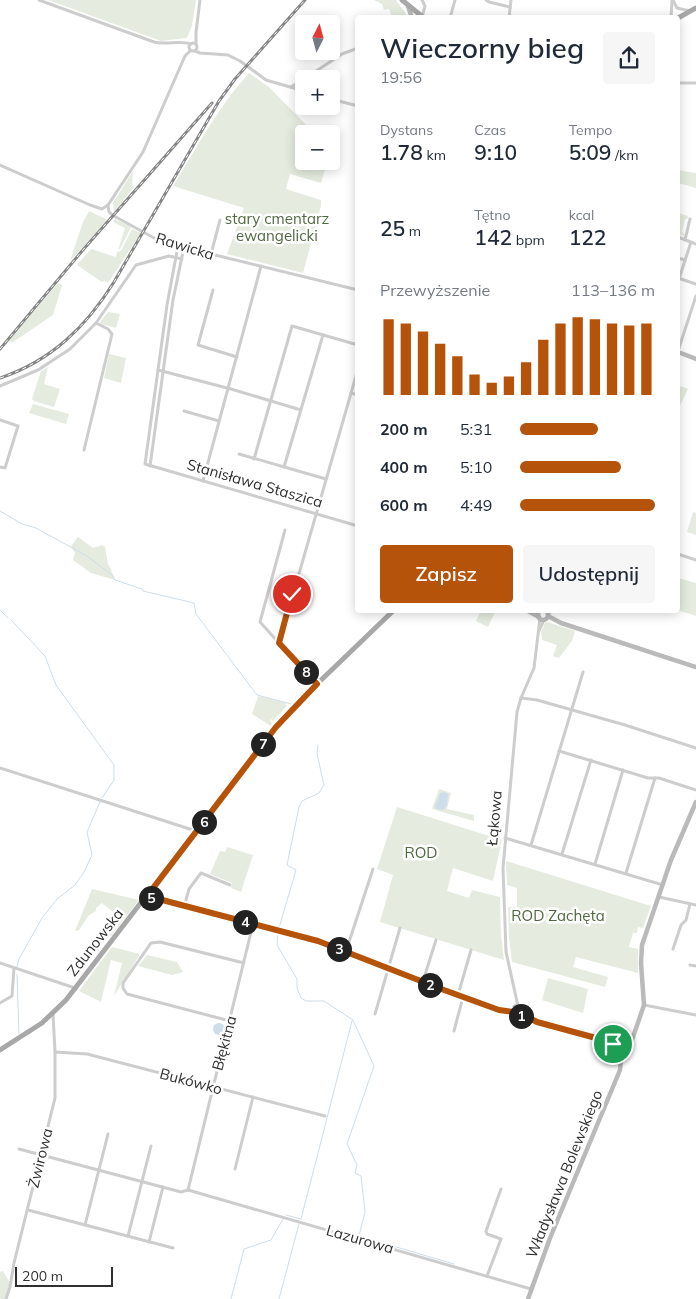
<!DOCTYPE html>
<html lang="pl">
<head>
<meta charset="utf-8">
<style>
  body { margin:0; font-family:Mulish,sans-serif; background:#f6f6f7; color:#1f2937; height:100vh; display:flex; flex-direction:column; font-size:19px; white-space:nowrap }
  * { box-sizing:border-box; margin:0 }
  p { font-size:16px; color:#747a83 }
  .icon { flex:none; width:28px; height:28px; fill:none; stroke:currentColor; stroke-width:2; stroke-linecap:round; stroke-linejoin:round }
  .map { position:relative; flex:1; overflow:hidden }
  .sheet { position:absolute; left:355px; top:15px; width:325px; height:598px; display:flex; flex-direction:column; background:#fff; border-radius:5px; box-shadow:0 2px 12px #0003 }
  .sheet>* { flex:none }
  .needle { width:32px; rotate:6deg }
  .buttons { position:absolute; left:295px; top:15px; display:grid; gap:10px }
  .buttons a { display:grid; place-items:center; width:45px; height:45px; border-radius:5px; background:#fff; box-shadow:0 2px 12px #0003; font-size:25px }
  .scale { position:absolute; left:15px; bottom:12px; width:98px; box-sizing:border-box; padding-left:5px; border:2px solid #303030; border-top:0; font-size:14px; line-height:18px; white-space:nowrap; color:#303030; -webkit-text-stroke:4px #fff; paint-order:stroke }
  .pin { position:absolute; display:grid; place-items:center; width:42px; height:42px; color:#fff; margin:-21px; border:2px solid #fff; border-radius:50%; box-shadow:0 1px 5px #0007 }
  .km { position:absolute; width:25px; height:25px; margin:-12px; border-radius:50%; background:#222; color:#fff; font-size:14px; line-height:25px; text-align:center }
  .round { display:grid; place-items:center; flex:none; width:52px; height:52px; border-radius:5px; background:#f6f6f7 }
  .summary { display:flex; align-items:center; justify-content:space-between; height:85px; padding:0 25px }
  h1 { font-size:28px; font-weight:600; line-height:38px }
  .metrics { display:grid; grid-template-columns:repeat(3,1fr); gap:8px; height:85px; padding:5px 25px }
  .metrics div { display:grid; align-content:center }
  .metrics b { font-size:21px; font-weight:600 }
  .metrics small { font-size:14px; font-weight:400 }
  .metrics p { font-size:14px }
  .chart { height:140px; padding:10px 25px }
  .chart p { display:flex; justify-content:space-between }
  .chart svg { width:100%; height:90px; margin-top:5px; stroke:#b45309; stroke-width:6 }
  .primary-button { display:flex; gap:10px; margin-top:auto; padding:10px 25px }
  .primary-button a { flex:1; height:58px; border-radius:5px; background:#b45309; color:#fff; font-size:20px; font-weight:600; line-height:58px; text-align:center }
  .primary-button a+a { background:#f6f6f7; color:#1f2937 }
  ul { padding:0 25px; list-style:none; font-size:16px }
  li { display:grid; grid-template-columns:80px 60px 1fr; align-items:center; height:38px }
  li i { height:12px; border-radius:6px; background:#b45309 }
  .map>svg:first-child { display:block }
  .green { fill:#e5ecdf }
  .water { fill:#cdddea }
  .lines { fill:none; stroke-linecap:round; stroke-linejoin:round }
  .stream { stroke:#cdddea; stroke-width:1 }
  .street { stroke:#cdcdcd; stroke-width:3 }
  .secondary { stroke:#bababa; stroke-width:4.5 }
  .primary { stroke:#a8a8a8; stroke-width:5 }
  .rail-casing { stroke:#858585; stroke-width:3 }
  .rail { stroke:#fff; stroke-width:1; stroke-dasharray:4; stroke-linecap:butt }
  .route-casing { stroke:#fff; stroke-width:10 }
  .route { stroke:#b45309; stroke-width:6 }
  .labels { text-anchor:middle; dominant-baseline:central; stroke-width:5; stroke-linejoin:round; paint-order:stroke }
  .park-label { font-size:15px; fill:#516940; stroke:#fff }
  .street-label { font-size:15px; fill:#303030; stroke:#fff }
</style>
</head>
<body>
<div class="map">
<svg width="696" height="1299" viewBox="0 0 696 1299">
  <rect width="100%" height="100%" fill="#fff"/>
  <!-- green -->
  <g class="green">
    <polygon points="48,0 196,0 192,26 187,38 161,41"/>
    <polygon points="374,0 396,0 405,12 407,17 392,17 389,9 384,10 382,4"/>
    <path d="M249 73 269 87 315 134H304V161H324L326 166 321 183 290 174 286 189 321 200V206L303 273 227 254 244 208 173 186C197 147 218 107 249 73Z"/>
    <polygon points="678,170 696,173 696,188 678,183"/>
    <polygon points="133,171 132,185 134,187 114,212 113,203"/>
    <polygon points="89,211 108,220 70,261 83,222"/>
    <polygon points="678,213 688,216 687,219 685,219 682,232 684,233 684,236 678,234"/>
    <polygon points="115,219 131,227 120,249 118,250 125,228 113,222"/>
    <polygon points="132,229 141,233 108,283 104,281 102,282 77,265 91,249 116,257 117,252 121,251"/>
    <polygon points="58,283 62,285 53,315 13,342 8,341"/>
    <polygon points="108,312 120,314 116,328 101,324 100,322"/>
    <polygon points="109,354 126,358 121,383 104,378"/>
    <polygon points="48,367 44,384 60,389 54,407 34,401 32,399 41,371"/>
    <polygon points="681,386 688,389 678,410 678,391"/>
    <polygon points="33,404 69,414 66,424 29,413"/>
    <polygon points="693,512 696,513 696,535 687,532"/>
    <polygon points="78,537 93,548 102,545 105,547 108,564 112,572 115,580 91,573 73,560 75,553 71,546"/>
    <polygon points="678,578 696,583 696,616 677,610"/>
    <polygon points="481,610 496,610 488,627 476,621"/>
    <polygon points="547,622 575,631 572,641 559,658 553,656 557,645 542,640 541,632 545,623"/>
    <polygon points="258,696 286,703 287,706 273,721 271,719 270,721 272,723 271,726 252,714"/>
    <polygon points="439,789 451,793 447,809 474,815 474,821 432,809"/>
    <polygon points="397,807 502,840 493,881 453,868 447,891 469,898 472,890 500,897 501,935 504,960 380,922 393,875 377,869"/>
    <polygon points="227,847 253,855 241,892 231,888 232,883 210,874 220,851 225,852"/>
    <polygon points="506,861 651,906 643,928 638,927 637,933 633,933 629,947 638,949 638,973 576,957 573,967 608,977 605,987 512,962 509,938 508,907 517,907 517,888 507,885"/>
    <polygon points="92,889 139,900 110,937 106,932 118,916 102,903 96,908 96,911 89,915 79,930 75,931"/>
    <polygon points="112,947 140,954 114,996 122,963 111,960 101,1002 79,991"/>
    <polygon points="147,955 177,962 183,972 172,975 138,966"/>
    <polygon points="548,978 588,989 583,1013 542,1000"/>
    <polygon points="3,1271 10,1283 5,1299 0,1299 0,1272"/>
  </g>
  <!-- water -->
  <g class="water">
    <polygon points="444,792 448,794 447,805 443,810 436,809 435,806 440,793"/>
    <circle cx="219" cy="1029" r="6"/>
  </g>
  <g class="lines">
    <!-- stream -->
    <g class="stream">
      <polyline points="0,511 22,524 36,528 87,556 113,576 115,580 142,589 143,591 194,603 196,614 257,695 291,704"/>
      <polyline points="0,610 8,618"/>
      <polyline points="11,620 45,656 56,685 114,765 114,780 102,798"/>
      <polyline points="279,928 296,870 287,865 299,807 302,801 319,793 324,785 317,754 318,745"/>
      <polyline points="278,934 277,945 297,979 297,988 301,998 306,1001 324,1001 353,1020 374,1066 347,1144 357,1165 355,1173 361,1176 365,1212 359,1236 454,1264"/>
      <polyline points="17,967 19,959 42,918 57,899 75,885 84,872 92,855 87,832 100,802"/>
      <polyline points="17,974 19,1034"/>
      <polyline points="286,1215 301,1219 352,1021"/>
      <polyline points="231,1299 244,1249 271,1240 283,1219"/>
      <polyline points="279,1299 299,1224"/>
    </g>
    <!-- street -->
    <g class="street">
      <path d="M39 0 154 42C167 45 179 40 191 44"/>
      <polyline points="486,0 489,2 510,7"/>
      <polyline points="673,0 677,8 690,11"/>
      <polyline points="422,17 425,6 422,0"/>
      <polyline points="450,18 455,0"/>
      <polyline points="509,18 511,0"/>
      <polyline points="671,18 672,1"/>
      <circle cx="193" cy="47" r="4"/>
      <polyline points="196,44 196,32 200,0"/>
      <polyline points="195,51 200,53 228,55 240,61 266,80 304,91"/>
      <polyline points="304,79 342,54 358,48"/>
      <polyline points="678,83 696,83"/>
      <polyline points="291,87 304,79"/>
      <polyline points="331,99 358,106"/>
      <polyline points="0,165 90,205 102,209 108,205"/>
      <polyline points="108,205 109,212 114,216 156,239 170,244 358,290"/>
      <polyline points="108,205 143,152 185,56 191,50"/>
      <polyline points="678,237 696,244"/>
      <polyline points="685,240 690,219"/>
      <polyline points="178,246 167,305 145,464 358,526"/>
      <polyline points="211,254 220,220"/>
      <polyline points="678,258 685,260"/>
      <polyline points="678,278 696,284"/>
      <polyline points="679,279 691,242"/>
      <polyline points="213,290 198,345 237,357"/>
      <polyline points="678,351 696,296"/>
      <polyline points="158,370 231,389 301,410"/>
      <polyline points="0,386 38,370 70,349 96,323 136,265 169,256 182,259"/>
      <polyline points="351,393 358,395"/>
      <polyline points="184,411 219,421"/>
      <polyline points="0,420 18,426 5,468 0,467"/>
      <polyline points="84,450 112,334 108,329 96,323"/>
      <polyline points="239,454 326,479"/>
      <polyline points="254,459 292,326 358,345"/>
      <polyline points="150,466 173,300 184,247"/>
      <polyline points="284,467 323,335"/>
      <polyline points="203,481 261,266"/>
      <polyline points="678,554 696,560"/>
      <polyline points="548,615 552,610"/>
      <polyline points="539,631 544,620"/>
      <polyline points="279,643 260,622 285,530"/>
      <polyline points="317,684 279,643 358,369"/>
      <polyline points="521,698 537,700 625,725 696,748"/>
      <polyline points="559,751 648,778 659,778 696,790"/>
      <polyline points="0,768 196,831"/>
      <polyline points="505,838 663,885"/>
      <polyline points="531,845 583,672"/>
      <polyline points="562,854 591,760"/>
      <polyline points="595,864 623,770"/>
      <polyline points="626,873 655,778"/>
      <polyline points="659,897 696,905"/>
      <polyline points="184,907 189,889 201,873 230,885"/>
      <polyline points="673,949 681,925 686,920 690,904"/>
      <polyline points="346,951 373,869"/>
      <polyline points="0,963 75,988"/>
      <polyline points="690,965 696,966"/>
      <polyline points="423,981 436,940"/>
      <polyline points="458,995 471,950"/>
      <polyline points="0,1003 12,996 14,968"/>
      <polyline points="644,1005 696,1015"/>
      <polyline points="518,1006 506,952 503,868 517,712 521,698 534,668 540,618"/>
      <polyline points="375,1014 400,928"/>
      <polyline points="230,1021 127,994 123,988 123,983 151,943 160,942 244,963"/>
      <polyline points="454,1031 463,997"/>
      <polyline points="55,1052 87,1054 325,1116"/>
      <polyline points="19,1149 181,1192 188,1190 531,1289"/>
      <polyline points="235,1169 253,1097"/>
      <polyline points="188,1190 253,924"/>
      <polyline points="28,1210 173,1248"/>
      <polyline points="85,1225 108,1134"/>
      <polyline points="128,1236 151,1146"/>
      <polyline points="149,1242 163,1187"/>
      <polyline points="487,1276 501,1239 487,1234 486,1231 501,1189"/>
      <polyline points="6,1299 10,1287 14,1263 55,1098 55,1052 53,1014"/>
    </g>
    <!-- secondary -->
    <g class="secondary">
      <polyline points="408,6 412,18"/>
      <polyline points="678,352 696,359"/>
      <circle cx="543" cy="615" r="5"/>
      <polyline points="526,610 539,617"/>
      <polyline points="548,616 561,623 696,667"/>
      <polyline points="147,896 319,941 444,990 499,1010 513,1011"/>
      <circle cx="518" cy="1011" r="5"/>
      <path d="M522 1014C547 1032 600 1029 619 1050"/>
      <polyline points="625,1050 632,1040 644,1005 641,963 642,945 671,860 696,802"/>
      <polyline points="528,1299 550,1238 620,1070 621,1059"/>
    </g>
    <!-- primary -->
    <g class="primary">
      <polyline points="402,0 424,18"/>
      <polyline points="678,18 696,8"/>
      <polyline points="0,1050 42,1023 66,1000 276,727 317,684 394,610"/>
    </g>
    <!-- rail casing -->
    <g class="rail-casing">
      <g id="rail">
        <polyline points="0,349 82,251 212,103"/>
        <path d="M0 378C51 361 86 327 114 282L219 101 235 79 305 0"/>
      </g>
    </g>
    <!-- rail -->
    <use href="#rail" class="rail"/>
  </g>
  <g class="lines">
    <!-- route casing -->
    <g class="route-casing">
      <polyline id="route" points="292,594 279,643 317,684 276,727 147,896 318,941 444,990 499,1010 513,1012 516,1016 522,1014 537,1022 607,1041 613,1044"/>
    </g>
    <!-- route -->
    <use href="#route" class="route"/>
  </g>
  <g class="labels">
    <!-- park labels -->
    <g class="park-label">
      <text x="277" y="218">stary cmentarz<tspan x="277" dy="17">ewangelicki</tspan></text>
      <text x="421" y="852">ROD</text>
      <text x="558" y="915">ROD Zachęta</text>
    </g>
    <!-- street labels -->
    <g class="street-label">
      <text transform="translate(185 246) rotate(17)">Rawicka</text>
      <text transform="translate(255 483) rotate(16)">Stanisława Staszica</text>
      <text transform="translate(494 818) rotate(-85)">Łąkowa</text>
      <text transform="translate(95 942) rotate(-52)">Zdunowska</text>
      <text transform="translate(224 1043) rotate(-75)">Błękitna</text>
      <text transform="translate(191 1081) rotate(15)">Bukówko</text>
      <text transform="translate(40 1158) rotate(-76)">Żwirowa</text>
      <text transform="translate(564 1174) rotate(-68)">Władysława Bolewskiego</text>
      <text transform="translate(360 1239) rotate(16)">Lazurowa</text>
    </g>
  </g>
</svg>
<div class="buttons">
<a><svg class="needle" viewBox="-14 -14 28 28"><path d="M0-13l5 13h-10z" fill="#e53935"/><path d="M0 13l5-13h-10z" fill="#747a83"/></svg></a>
<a>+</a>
<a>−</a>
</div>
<div class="scale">200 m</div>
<div class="pin" style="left:613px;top:1044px;background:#1e9e55"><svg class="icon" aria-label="arrive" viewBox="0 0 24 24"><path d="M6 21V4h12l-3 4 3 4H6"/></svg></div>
<div class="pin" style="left:292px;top:594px;background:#d93025"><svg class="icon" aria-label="check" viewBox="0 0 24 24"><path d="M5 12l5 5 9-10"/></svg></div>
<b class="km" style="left:521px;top:1016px">1</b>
<b class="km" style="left:430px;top:985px">2</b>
<b class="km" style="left:339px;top:949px">3</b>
<b class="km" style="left:245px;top:922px">4</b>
<b class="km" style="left:151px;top:898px">5</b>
<b class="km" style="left:204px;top:822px">6</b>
<b class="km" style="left:263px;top:744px">7</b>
<b class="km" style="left:306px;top:672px">8</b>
<section class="sheet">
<div class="summary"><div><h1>Wieczorny bieg</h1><p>19:56</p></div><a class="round"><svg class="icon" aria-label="share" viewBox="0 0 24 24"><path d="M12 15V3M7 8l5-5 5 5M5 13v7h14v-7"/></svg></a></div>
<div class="metrics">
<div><p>Dystans</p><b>1.78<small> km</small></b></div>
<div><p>Czas</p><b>9:10</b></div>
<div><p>Tempo</p><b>5:09<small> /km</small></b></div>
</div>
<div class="metrics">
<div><b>25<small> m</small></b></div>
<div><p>Tętno</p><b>142<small> bpm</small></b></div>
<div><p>kcal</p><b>122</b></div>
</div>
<div class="chart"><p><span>Przewyższenie</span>113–136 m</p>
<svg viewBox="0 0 160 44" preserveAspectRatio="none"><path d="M5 44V7M15 44V9M25 44V13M35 44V19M45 44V25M55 44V34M65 44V38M75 44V35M85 44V28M95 44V17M105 44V9M115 44V6M125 44V7M135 44V9M145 44V10M155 44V9"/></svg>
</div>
<ul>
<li><b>200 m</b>5:31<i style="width:58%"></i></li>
<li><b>400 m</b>5:10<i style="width:75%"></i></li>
<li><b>600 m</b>4:49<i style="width:100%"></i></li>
</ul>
<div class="primary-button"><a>Zapisz</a><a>Udostępnij</a></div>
</section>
</div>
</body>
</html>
